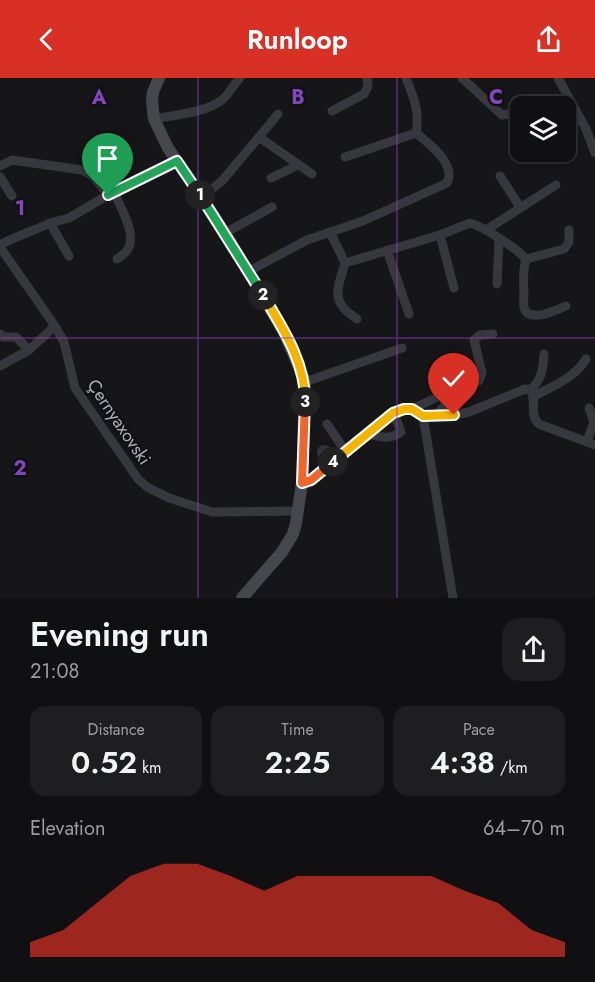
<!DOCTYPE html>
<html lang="en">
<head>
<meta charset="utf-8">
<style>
  body { margin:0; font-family:Jost,sans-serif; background:#1e1e20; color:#f1f3f6; height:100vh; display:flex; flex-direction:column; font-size:22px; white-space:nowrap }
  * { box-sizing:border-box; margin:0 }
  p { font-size:20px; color:#9c9d9f }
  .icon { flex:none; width:33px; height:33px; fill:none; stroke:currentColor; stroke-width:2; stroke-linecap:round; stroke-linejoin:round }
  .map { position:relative; height:520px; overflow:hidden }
  .side { display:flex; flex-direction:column; background:#101012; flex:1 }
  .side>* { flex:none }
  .fabs { position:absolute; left:510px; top:18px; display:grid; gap:12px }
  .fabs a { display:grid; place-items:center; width:66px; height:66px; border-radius:12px; background:#101012; box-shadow:0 2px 4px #0004,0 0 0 2px #303032; font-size:30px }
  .pin { position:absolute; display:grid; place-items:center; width:51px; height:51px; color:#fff; margin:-62px -26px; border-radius:50% 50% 50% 0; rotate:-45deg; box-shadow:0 0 6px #0007 }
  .pin .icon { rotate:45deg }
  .km { position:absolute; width:30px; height:30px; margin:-15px; border-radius:50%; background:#222; color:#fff; font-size:16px; line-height:30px; text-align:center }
  .round { display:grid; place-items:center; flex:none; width:63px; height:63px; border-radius:18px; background:#1e1e20 }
  .overview { display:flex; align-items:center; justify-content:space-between; height:102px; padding:0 30px }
  h1 { font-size:33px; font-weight:600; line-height:45px }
  .stats { display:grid; grid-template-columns:repeat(3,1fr); gap:9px; height:102px; padding:6px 30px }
  .stats div { display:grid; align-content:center; border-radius:15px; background:#1e1e20; text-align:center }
  .stats b { font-size:30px; font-weight:600 }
  .stats small { font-size:16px; font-weight:400 }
  .stats p { font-size:16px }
  .chart { height:168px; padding:12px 30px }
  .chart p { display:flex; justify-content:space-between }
  .chart svg { width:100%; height:108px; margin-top:6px; fill:#d93025; opacity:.7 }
  header { display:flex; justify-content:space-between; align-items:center; height:78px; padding:0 30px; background:#d93025; color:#fff; font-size:27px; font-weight:600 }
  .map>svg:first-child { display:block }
  .water { fill:url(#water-ripples) }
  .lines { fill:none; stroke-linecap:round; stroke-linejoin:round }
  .street { stroke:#37383d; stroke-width:9 }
  .secondary { stroke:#45474d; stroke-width:12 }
  .split-1-casing { stroke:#fff; stroke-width:12 }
  .split-2-casing { stroke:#fff; stroke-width:12 }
  .split-3-casing { stroke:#fff; stroke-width:12 }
  .split-4-casing { stroke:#fff; stroke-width:12 }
  .split-5-casing { stroke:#fff; stroke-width:12 }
  .split-1 { stroke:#22a559; stroke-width:8 }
  .split-2 { stroke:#22a559; stroke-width:8 }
  .split-3 { stroke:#f5b400; stroke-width:8 }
  .split-4 { stroke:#f0652b; stroke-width:8 }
  .split-5 { stroke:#f5b400; stroke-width:8 }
  .grid { fill:none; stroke:#8446be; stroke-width:1.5; stroke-opacity:0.55 }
  .labels { text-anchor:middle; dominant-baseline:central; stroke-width:5; stroke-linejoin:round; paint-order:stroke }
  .street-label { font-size:18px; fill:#a8adb8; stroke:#111113 }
  .grid-label { font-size:20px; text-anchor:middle; font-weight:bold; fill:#8446be; stroke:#111113; stroke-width:5; stroke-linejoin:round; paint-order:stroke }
</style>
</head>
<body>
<header><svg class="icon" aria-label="back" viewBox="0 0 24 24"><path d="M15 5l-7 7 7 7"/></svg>Runloop<svg class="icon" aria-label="share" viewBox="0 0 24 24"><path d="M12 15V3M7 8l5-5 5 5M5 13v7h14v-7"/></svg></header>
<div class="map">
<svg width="595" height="520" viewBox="0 0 595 520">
  <defs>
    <pattern id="water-ripples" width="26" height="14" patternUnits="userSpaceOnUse" patternTransform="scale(1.5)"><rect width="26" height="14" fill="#2c353c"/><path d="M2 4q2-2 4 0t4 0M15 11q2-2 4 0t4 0" fill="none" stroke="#485056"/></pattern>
  </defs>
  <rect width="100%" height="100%" fill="#161618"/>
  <!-- water -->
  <circle class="water" cx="324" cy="374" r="7"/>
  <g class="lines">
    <!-- street -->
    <g class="street">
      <polyline points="462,0 502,37 520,34"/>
      <polyline points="558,0 586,51 595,75"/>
      <polyline points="332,33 364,16 368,8 367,0"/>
      <path d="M154 41C177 36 202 36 222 22 229 16 233 7 240 0"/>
      <polyline points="259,59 278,36"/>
      <polyline points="345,79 416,55"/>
      <polyline points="0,88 12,82 82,92 93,98 108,117"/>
      <polyline points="500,98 520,129"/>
      <polyline points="0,99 12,118"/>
      <polyline points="271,100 298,87"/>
      <path d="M114 114C120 129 137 155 128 171 126 175 121 178 117 181"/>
      <polyline points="202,119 222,103 259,59 312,96"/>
      <polyline points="50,145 69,140 108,117 177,83"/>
      <polyline points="486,152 556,107"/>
      <path d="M330 154 345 185C337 212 330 224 357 241"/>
      <polyline points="225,155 272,129"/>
      <polyline points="440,157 454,210"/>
      <path d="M0 167C16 158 33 153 50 145L69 178"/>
      <polyline points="0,169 55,248 64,264 75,310 138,401 147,409 169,420 212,434 299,433"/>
      <polyline points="387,172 409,236"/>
      <polyline points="526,181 564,171 569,164 569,152"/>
      <path d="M345 185 440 157 470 145C484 149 516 170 526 181 523 192 523 203 524 214 524 219 523 224 524 229 528 246 557 232 566 228"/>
      <path d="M249 193 307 162 363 143 447 105C457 86 428 65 416 55 420 34 414 20 406 0"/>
      <polyline points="497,206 499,162"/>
      <polyline points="0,256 3,259 16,259 29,272"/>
      <polyline points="0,288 29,272 55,248"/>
      <polyline points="305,304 402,270"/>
      <path d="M530 312C542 302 543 291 544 276"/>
      <path d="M534 318C552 309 576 299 586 281"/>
      <polyline points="412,331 459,309 479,303 482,295 474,262 480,257 493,256"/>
      <path d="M423 338 455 337 469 334 525 311 530 312C538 323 528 335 539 346L595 367"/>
      <polyline points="436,338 458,310"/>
      <polyline points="327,346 346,374"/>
      <path d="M368 356C380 359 390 362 401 354L397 343 390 337"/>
      <polyline points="587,363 594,344 589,330"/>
      <path d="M302 405 311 402 393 335C405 330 413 329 423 338L453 520"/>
    </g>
    <!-- secondary -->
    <polyline class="secondary" points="159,0 153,14 152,23 154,41 168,70 225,155 284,254 305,304 302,405 296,445 293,456 282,474 242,520"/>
  </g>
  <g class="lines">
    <!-- split-1 casing -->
    <g class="split-1-casing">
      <polyline id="split-1" points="108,117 177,83 200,117"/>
    </g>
    <!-- split-2 casing -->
    <g class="split-2-casing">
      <polyline id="split-2" points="200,117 263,217"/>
    </g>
    <!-- split-3 casing -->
    <g class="split-3-casing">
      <path id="split-3" d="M263 217C282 249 306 285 305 324"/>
    </g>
    <!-- split-4 casing -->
    <g class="split-4-casing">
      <polyline id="split-4" points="305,324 302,405 311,402 333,384"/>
    </g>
    <!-- split-5 casing -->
    <g class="split-5-casing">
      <polyline id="split-5" points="333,384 393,335 404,331 412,331 423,338 454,337"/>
    </g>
    <!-- split-1 -->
    <use href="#split-1" class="split-1"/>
    <!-- split-2 -->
    <use href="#split-2" class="split-2"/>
    <!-- split-3 -->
    <use href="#split-3" class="split-3"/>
    <!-- split-4 -->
    <use href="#split-4" class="split-4"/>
    <!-- split-5 -->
    <use href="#split-5" class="split-5"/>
  </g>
  <!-- grid -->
  <path class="grid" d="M198 0V520M397 0V520M0 260H595"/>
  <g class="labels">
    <!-- street labels -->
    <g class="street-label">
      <text transform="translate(119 344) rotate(56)">Çernyaxovski</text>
    </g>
  </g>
  <g class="grid-label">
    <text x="99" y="26">A</text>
    <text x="298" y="26">B</text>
    <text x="496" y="26">C</text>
    <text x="20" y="137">1</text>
    <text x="20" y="397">2</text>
  </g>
</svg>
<div class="fabs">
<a><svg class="icon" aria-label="layers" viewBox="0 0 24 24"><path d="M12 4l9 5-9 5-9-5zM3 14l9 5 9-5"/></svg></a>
</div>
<div class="pin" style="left:108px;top:117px;background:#1e9e55"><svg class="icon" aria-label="arrive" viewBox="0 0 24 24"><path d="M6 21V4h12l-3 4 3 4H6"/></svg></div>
<div class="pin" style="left:454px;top:337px;background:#d93025"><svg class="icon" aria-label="check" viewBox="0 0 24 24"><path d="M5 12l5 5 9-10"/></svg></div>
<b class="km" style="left:200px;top:117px">1</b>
<b class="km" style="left:263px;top:217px">2</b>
<b class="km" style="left:305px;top:324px">3</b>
<b class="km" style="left:333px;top:384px">4</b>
</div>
<section class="side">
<div class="overview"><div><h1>Evening run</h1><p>21:08</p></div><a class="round"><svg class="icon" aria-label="share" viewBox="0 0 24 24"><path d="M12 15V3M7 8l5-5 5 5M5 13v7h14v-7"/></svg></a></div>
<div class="stats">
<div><p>Distance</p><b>0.52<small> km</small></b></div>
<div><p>Time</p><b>2:25</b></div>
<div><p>Pace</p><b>4:38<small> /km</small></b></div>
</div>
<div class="chart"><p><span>Elevation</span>64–70 m</p>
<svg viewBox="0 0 160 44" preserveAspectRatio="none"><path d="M0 44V38L10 33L20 22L30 11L40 6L50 6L60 11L70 17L80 11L90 11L100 11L110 11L120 11L130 17L140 22L150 33L160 38V44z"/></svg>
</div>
</section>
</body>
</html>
